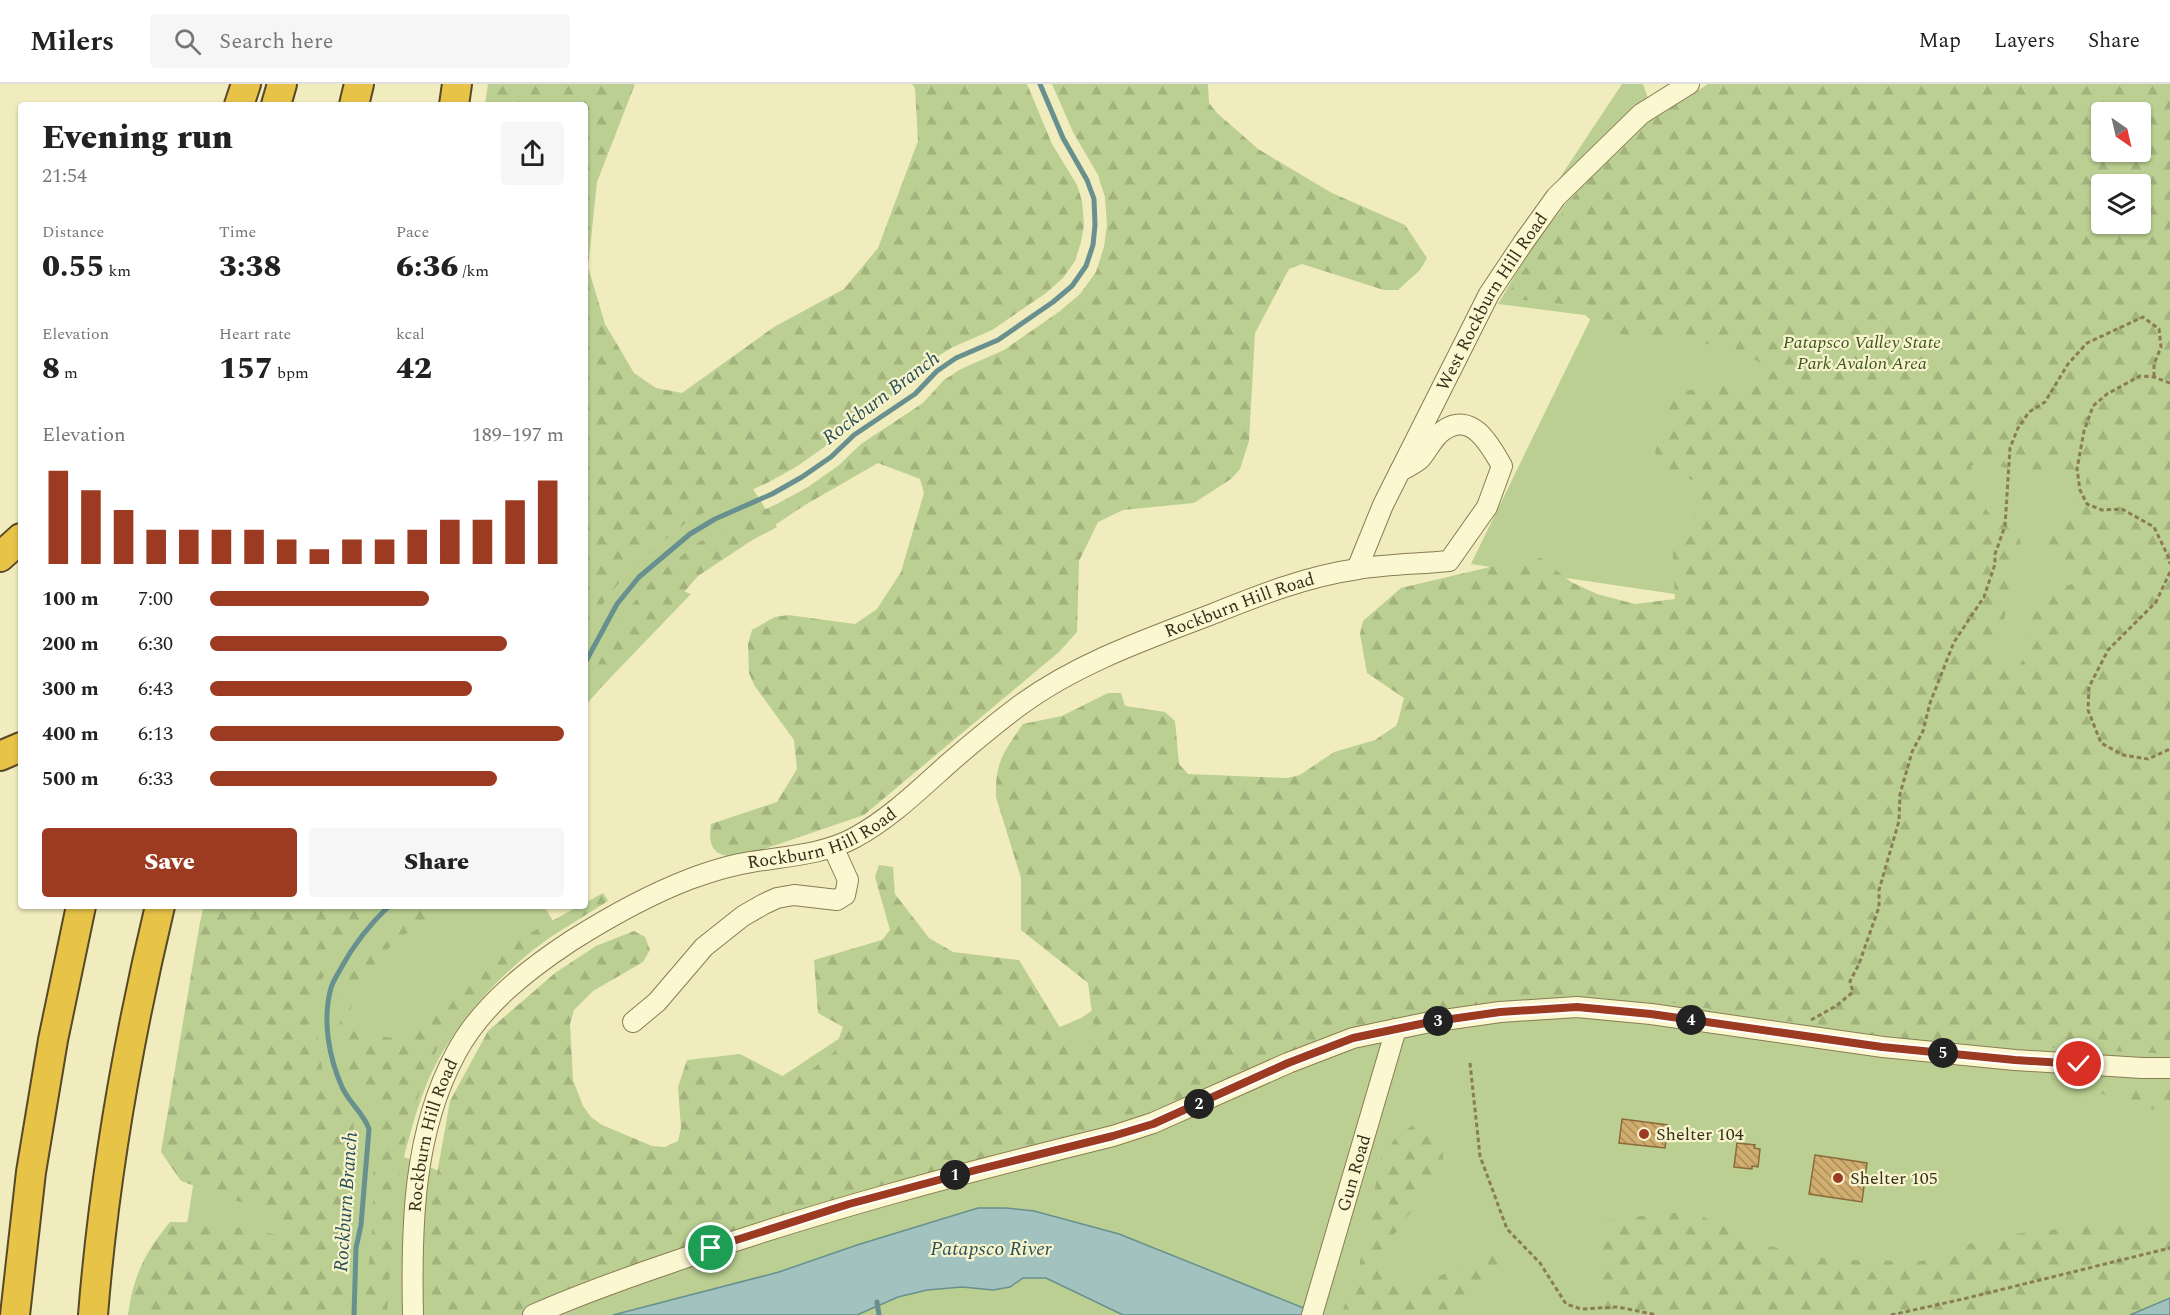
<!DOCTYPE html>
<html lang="en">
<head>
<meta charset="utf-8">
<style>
  body { margin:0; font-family:Spectral,serif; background:#f6f6f6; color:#222; height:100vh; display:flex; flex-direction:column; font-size:22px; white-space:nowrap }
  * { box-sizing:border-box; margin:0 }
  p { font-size:20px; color:#767676 }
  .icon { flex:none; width:33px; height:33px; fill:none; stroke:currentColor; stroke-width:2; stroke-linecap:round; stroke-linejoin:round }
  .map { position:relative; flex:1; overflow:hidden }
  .sheet { position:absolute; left:18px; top:18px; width:570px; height:807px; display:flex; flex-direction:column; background:#fff; border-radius:6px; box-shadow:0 2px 4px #0004 }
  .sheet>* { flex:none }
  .needle { width:39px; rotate:146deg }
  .buttons { position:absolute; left:2091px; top:18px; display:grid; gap:12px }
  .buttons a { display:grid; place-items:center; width:60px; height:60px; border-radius:6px; background:#fff; box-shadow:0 2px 4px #0004; font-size:30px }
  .pin { position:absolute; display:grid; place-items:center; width:51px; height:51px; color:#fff; margin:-26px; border:3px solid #fff; border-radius:50%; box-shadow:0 2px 6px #0007 }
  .km { position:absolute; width:30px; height:30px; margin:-15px; border-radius:50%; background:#222; color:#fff; font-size:16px; line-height:30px; text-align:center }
  .round { display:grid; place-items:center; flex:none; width:63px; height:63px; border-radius:6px; background:#f6f6f6 }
  .head { display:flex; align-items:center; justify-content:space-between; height:102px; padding:0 24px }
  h1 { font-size:33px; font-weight:800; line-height:45px }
  .figures { display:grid; grid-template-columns:repeat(3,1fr); gap:9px; height:102px; padding:6px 24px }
  .figures div { display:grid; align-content:center }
  .figures b { font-size:30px; font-weight:800 }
  .figures small { font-size:16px; font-weight:400 }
  .figures p { font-size:16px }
  .chart { height:168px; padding:12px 24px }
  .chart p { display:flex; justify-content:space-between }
  .chart svg { width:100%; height:108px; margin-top:6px; stroke:#9c3b21; stroke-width:6 }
  .cta { display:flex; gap:12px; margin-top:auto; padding:12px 24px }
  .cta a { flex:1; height:69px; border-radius:6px; background:#9c3b21; color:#fff; font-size:24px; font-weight:800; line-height:69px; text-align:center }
  .cta a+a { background:#f6f6f6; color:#222 }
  ul { padding:0 24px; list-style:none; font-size:20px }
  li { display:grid; grid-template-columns:96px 72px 1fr; align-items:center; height:45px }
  li i { height:15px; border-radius:8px; background:#9c3b21 }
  header { display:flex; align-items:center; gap:36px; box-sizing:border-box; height:84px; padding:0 30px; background:#fff; border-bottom:2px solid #e0e0e0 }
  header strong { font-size:28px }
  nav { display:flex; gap:33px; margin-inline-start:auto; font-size:21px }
  .search { width:420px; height:54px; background:#f6f6f6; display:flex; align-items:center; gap:15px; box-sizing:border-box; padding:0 21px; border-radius:6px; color:#767676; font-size:22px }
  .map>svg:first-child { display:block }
  .green { fill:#bacf91; fill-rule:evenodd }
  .forest { fill:url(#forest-firs); fill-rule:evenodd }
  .water { fill:#a1c2bf; stroke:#68908e; stroke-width:1.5 }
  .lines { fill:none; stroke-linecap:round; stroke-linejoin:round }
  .stream { stroke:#68908e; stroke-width:5 }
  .building { fill:url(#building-back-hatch); stroke:#8a6b3a; stroke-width:1.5 }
  .minor-casing { stroke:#8a7c55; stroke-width:22 }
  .highway-casing { stroke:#57482a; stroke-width:32 }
  .path { stroke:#8a7c55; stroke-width:3; stroke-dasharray:4.5 3; stroke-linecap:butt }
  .minor { stroke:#fbf7d1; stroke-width:20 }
  .highway { stroke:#e7c347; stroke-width:28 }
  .route-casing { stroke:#fff; stroke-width:12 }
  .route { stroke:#9c3b21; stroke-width:8 }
  .poi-dot { fill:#9c3b21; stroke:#f7f4cd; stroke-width:2 }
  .labels { text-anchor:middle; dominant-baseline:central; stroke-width:4.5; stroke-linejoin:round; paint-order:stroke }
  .street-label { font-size:18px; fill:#382f1b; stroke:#f7f4cd }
  .park-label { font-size:18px; font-style:italic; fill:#3d5620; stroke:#f7f4cd }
  .poi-label { font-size:18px; fill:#382f1b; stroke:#f7f4cd; text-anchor:start }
  .water-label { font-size:20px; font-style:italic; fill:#295159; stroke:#f7f4cd }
</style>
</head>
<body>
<header>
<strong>Milers</strong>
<div class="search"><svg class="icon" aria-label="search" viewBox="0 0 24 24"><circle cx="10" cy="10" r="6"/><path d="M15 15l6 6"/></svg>Search here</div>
<nav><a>Map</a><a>Layers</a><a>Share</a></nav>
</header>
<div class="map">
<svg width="2170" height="1231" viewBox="0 0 2170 1231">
  <defs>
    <pattern id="forest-firs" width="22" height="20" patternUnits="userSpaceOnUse" patternTransform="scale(1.5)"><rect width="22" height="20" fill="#bacf91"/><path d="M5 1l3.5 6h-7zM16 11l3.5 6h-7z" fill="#a1b27c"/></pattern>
    <pattern id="building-back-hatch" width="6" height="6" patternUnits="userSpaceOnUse" patternTransform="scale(1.5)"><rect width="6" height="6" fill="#d1ae70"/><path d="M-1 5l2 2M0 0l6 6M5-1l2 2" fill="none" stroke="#ab8e5b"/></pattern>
  </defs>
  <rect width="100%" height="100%" fill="#f0ecbd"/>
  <!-- green -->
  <g class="green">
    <path d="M1622 0H1643L1655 35 1708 0H2170V1231H173L213 973 258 822H544L559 847C515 877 475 916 447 961 425 994 414 1035 404 1073L581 1144 703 1045 882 926 1018 961 1081 934 1231 835 1729 518 1471 480 1592 232 1498 220 1531 165 1574 109 1559 95ZM2102 28H2140V68H2102ZM2102 100H2140V140H2102Z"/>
    <polygon points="739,383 777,443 667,501 691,510 585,620 585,424"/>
  </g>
  <!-- forest -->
  <g class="forest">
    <polygon points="488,0 635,0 597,98 588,183 605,240 634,289 656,304 682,309 774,243 844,205 878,164 918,57 915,4 912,0 1027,0 1052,60 1077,101 1082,117 1084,141 1081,158 1075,177 1063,194 1046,209 992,246 951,264 929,278 908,301 847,342 823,364 796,383 767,399 710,425 683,441 631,485 607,513 585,554 585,21 485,21"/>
    <path d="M1052 0H1208L1209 19 1217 29 1258 65 1332 109 1405 141 1427 174 1420 186 1398 206H1384L1302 180 1289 185 1255 249 1249 357 1240 385 1231 395 1194 419 1123 426 1098 438 1079 477 1077 548 1059 568 864 731 741 773C716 773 707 766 711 740L777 718 797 685 794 656 754 601 749 589 748 560 752 546 775 533 788 531 855 540 877 525 901 488 924 409 920 395 878 379 805 421 698 492 585 622V604L627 527 648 501 670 481 696 460 720 446 777 420 808 403 838 382 861 360 923 319 944 296 961 285 1004 266 1060 227 1080 210 1096 188 1104 163 1107 141 1105 113 1098 91 1073 48Z"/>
    <path d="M1717 0H2170V970L1908 956 1630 912 1493 918 1363 942 1162 1022 560 1211 505 1231H427L429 1135 450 1017 488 947 555 889 596 862 634 847 645 853 650 866 643 878 593 907 574 926 570 940 573 996 583 1022 591 1033 602 1041 652 1062 665 1063 678 1057 681 1044 678 1003 687 976 740 970 788 995 811 986 834 968 843 943 818 929 814 876 882 856 890 846 875 793 879 781 893 783 895 810 929 854 953 868 1019 876 1068 957 1080 963 1091 956 1094 944 1088 899 1021 846V794L996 713C995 677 1004 668 1023 640L1062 632 1108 609H1121L1125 622 1165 628 1175 637 1179 680 1188 690 1287 694 1300 691 1334 668 1375 656 1397 641 1404 614 1367 589 1360 550 1363 537 1401 504 1528 474H1541L1571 498 1597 510 1635 520 1675 515 1672 452C1692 433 1704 429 1699 399L1661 382 1655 369 1669 318 1677 308 1761 295 1768 283 1732 263 1604 248 1574 221 1505 214 1583 99 1630 47 1660 27ZM2102 28H2140V68H2102ZM2102 100H2140V140H2102ZM1983 378 2037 392 2089 384 2084 408 2062 424 2056 435 2045 473 2056 481 2084 484 2081 497 2041 510 2030 519 2026 532 2024 573 2018 584 2005 581 1995 572 2022 465 2016 440 1990 431 1982 419 1971 382Z"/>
    <polygon points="603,809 608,817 525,869 443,950 409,1035 395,1116 387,1231 364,1231 373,1138 373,1090 378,1047 375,1027 354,1001 344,978 340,949 340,923 342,906 362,868 382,845 405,822 450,822 396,856 355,903 348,939 364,952 403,954 480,886 523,853 579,822 585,822 585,819"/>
    <path d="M204 822H372L343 856 320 899 316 921 317 951 322 985 334 1013 353 1036 354 1047 350 1089V1137L344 1214 340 1231H128C133 1193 145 1168 170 1138L216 1139 278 1151 283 1133 181 1097 161 1068 200 838Z"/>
    <polygon points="2066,999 2170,1005 2170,1032 2162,1028"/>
    <polygon points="1419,1037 1441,1052 1444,1081 1387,1161 1384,1187 1389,1198 1400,1206 1413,1205 1501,1162 1505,1174 1490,1200 1440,1231 1341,1231 1359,1183 1381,1074 1397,1052"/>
    <polygon points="1691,1127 1760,1160 1832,1176 1922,1177 1989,1153 2110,1139 2166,1140 2170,1144 2170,1214 2130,1231 1606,1231 1595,1192 1603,1136"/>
  </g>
  <!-- water -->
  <g class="water">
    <polygon points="978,1124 1006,1124 1034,1127 1119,1150 1321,1231 1123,1231 1046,1194 1023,1194 1010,1203 993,1206 962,1203 927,1206 898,1213 857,1231 613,1231 779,1188 857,1161"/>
    <polygon points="2170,1214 2170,1231 2130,1231"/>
  </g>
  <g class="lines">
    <!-- stream -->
    <g class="stream">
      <polyline points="585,579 617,520 639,493 690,450 715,435 772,410 802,393 831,373 854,351 915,310 937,287 956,274 998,256 1053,218 1072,202 1086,182 1093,161 1095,141 1094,115 1087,96 1063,54 1040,0"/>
      <polyline points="877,1218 879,1231"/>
      <path d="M354 1231 356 1164 361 1141 369 1045C363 1028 349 1019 342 1003 329 974 322 936 331 904 333 897 338 890 341 884 354 860 369 841 389 822"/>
    </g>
  </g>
  <!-- building -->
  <g class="building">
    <polygon points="1622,1035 1668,1041 1665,1064 1619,1059"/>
    <polygon points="1737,1059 1755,1061 1754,1064 1760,1065 1758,1083 1752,1082 1752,1085 1734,1083"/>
    <polygon points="1815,1071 1867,1079 1862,1118 1809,1110"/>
  </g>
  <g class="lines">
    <!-- minor casing -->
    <g class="minor-casing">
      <g id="minor">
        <path id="s1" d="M1357 485 1383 421 1489 210 1523 159 1556 113 1641 30 1689 0"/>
        <polyline points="633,938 657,918 704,863 743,832 764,820 777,814 794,811 837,816 845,811 848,796 833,763"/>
        <path id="s2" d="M413 1231C411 1143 413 1048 456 969 481 922 527 886 571 857 609 833 648 811 690 795 709 788 731 781 751 778 786 772 822 771 854 754 889 735 918 707 948 680 971 660 995 640 1019 622 1076 580 1144 556 1210 531 1257 512 1307 492 1358 485 1388 480 1419 480 1449 477L1487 423 1502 382C1490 361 1472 327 1444 346 1434 352 1428 366 1420 375 1414 380 1406 384 1400 387"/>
        <path d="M533 1231C578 1211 623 1195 670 1179 815 1128 963 1089 1113 1052L1153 1039 1288 979 1353 954 1430 938 1500 928 1577 923 1651 930 1883 963 2015 976 2142 984H2170"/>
        <path id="s3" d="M1312 1231 1396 945"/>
      </g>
    </g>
    <!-- highway casing -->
    <g class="highway-casing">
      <g id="highway">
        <polyline points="239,21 246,0"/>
        <polyline points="276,21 282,0"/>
        <polyline points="354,21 359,0"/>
        <polyline points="454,21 457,0"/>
        <polyline points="0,473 21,454"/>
        <polyline points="0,672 21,663"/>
        <polyline points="15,1231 31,1088 53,956 81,822"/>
        <path d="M93 1231C104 1094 128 956 160 822"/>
      </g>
    </g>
    <!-- path -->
    <g class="path">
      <polyline points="2170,299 2154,293 2140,292 2107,310 2093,322 2084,347 2077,385 2080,406 2087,420 2102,426 2122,425 2154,443 2168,472 2170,480"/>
      <polyline points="2170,488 2156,518 2108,566 2089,603 2088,626 2101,659 2123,671 2148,675 2170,665"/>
      <polyline points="1811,936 1836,922 1853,908 1850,897 1859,880 1879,823 1879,806 1899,737 1900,710 1912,668 1923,647 1930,619 1954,558 1984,513 1995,480 1995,470 2005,442 2010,364 2018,344 2029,328 2045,318 2068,280 2087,259 2143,233 2159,245 2161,263 2154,280 2154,293"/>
      <polyline points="1470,979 1480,1072 1507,1145 1540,1179 1566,1220 1581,1225 1618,1223 1657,1231"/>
      <polyline points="1891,1231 1963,1215 2170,1164"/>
    </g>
    <!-- minor -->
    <use href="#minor" class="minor"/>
    <!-- highway -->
    <use href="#highway" class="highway"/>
  </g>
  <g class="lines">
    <!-- route casing -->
    <g class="route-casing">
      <polyline id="route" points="711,1164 849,1120 976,1086 1113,1052 1153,1040 1288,979 1353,954 1430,938 1500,928 1577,923 1651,930 1882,963 2015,976 2079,980"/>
    </g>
    <!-- route -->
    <use href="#route" class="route"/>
  </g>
  <!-- markers -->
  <g class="poi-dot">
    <circle cx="1644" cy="1050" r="6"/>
    <circle cx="1838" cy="1094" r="6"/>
  </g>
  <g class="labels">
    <!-- street labels -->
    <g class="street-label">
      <text stroke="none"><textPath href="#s1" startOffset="300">West Rockburn Hill Road</textPath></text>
      <text stroke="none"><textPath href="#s2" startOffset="1190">Rockburn Hill Road</textPath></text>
      <text stroke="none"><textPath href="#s2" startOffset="704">Rockburn Hill Road</textPath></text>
      <text stroke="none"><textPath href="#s2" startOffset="182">Rockburn Hill Road</textPath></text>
      <text stroke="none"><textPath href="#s3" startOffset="148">Gun Road</textPath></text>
    </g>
    <!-- park labels -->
    <g class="park-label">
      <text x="1862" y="258">Patapsco Valley State<tspan x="1862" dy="21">Park Avalon Area</tspan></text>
    </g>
    <!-- poi labels -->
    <g class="poi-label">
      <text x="1656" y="1050">Shelter 104</text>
      <text x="1850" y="1094">Shelter 105</text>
    </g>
    <!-- water labels -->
    <g class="water-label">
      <text transform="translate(881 314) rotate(-37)">Rockburn Branch</text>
      <text transform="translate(346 1118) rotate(-86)">Rockburn Branch</text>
      <text x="991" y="1165">Patapsco River</text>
    </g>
  </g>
</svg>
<div class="buttons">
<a><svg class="needle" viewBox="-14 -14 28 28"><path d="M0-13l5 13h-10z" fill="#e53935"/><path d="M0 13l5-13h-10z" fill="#767676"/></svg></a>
<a><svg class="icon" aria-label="layers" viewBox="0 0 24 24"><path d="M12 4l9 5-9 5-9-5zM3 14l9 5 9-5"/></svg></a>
</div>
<div class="pin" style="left:711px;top:1164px;background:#1e9e55"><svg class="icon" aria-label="arrive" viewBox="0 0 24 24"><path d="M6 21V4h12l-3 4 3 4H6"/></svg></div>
<div class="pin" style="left:2079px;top:980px;background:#d93025"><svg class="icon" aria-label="check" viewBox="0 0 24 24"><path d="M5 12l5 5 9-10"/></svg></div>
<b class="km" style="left:955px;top:1091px">1</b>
<b class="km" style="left:1199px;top:1020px">2</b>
<b class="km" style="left:1438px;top:937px">3</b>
<b class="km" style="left:1691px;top:936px">4</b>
<b class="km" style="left:1943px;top:969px">5</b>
<section class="sheet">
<div class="head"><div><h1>Evening run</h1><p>21:54</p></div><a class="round"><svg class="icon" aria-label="share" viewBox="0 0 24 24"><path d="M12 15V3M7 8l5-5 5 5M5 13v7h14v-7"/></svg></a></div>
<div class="figures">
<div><p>Distance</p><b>0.55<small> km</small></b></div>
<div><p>Time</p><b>3:38</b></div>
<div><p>Pace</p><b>6:36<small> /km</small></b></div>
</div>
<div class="figures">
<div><p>Elevation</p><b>8<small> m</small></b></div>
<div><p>Heart rate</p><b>157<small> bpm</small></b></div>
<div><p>kcal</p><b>42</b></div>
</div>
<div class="chart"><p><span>Elevation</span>189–197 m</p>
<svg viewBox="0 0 160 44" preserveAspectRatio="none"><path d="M5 44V6M15 44V14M25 44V22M35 44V30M45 44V30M55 44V30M65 44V30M75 44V34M85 44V38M95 44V34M105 44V34M115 44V30M125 44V26M135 44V26M145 44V18M155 44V10"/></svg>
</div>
<ul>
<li><b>100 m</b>7:00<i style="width:62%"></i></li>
<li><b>200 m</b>6:30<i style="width:84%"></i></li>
<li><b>300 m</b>6:43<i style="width:74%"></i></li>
<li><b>400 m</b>6:13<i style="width:100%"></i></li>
<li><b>500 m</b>6:33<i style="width:81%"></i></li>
</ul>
<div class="cta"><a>Save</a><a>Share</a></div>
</section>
</div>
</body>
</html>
